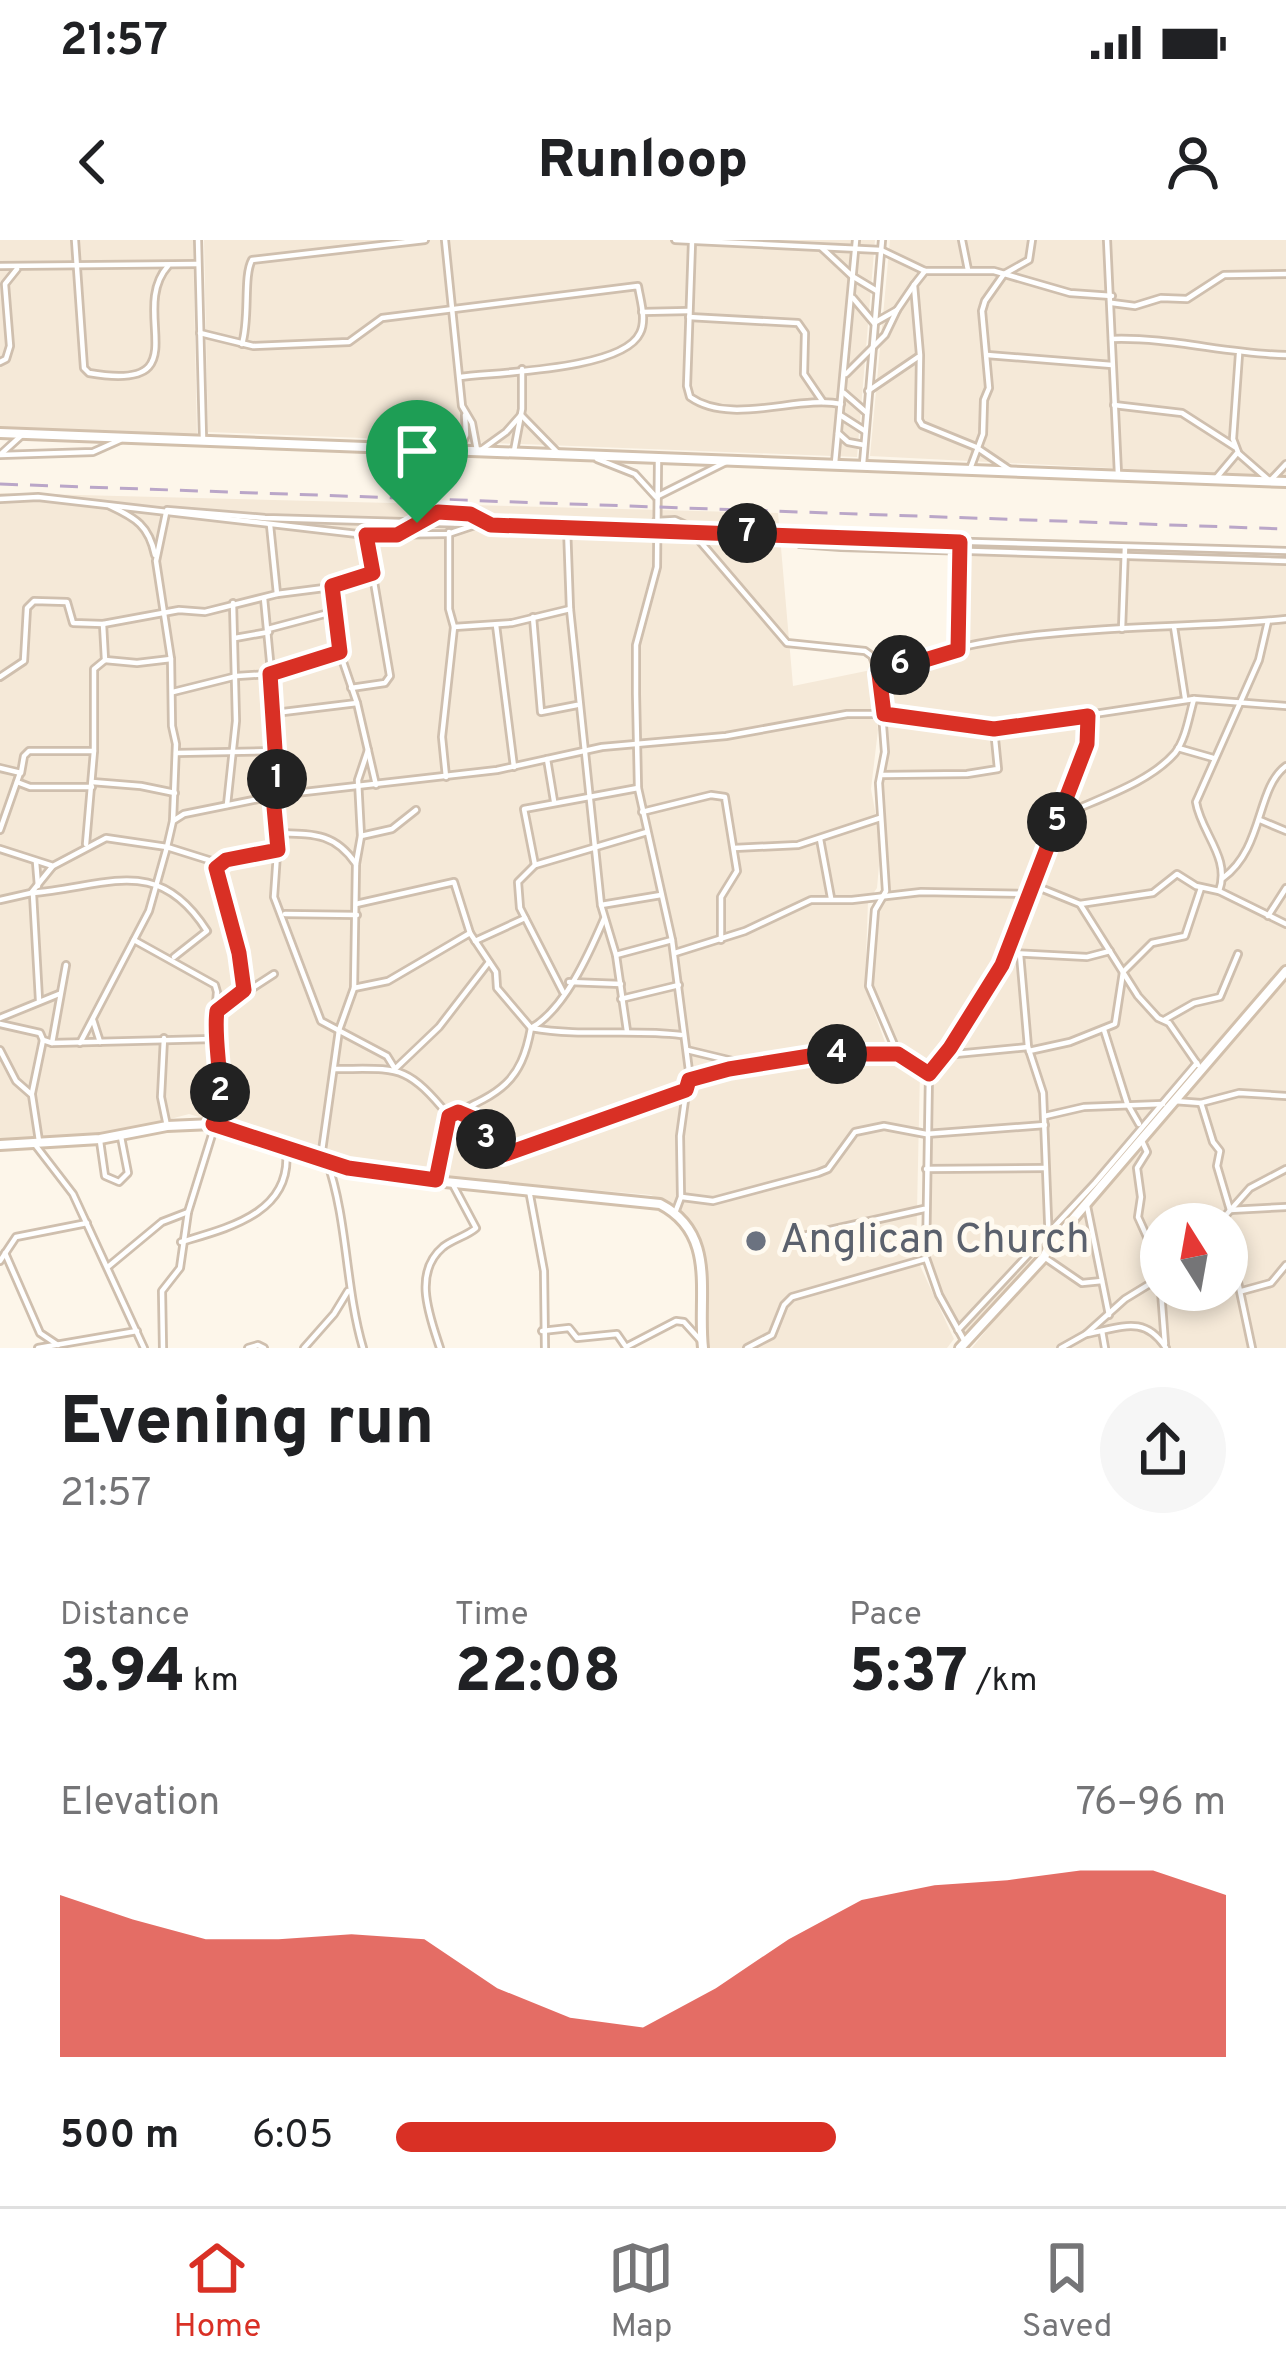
<!DOCTYPE html>
<html lang="en">
<head>
<meta charset="utf-8">
<style>
  body { margin:0; font-family:Overpass,sans-serif; background:#f6f6f6; color:#202124; height:100vh; display:flex; flex-direction:column; font-size:45px; white-space:nowrap }
  * { box-sizing:border-box; margin:0 }
  p { font-size:39px; color:#757577 }
  .icon { flex:none; width:66px; height:66px; fill:none; stroke:currentColor; stroke-width:2; stroke-linecap:round; stroke-linejoin:round }
  .map { position:relative; height:1108px; overflow:hidden }
  .panel { display:flex; flex-direction:column; background:#fff; flex:1 }
  .panel>* { flex:none }
  .needle { width:78px; rotate:349deg }
  .controls { position:absolute; left:1140px; top:963px; display:grid; gap:24px }
  .controls a { display:grid; place-items:center; width:108px; height:108px; border-radius:50%; background:#fff; box-shadow:0 6px 18px #0003; font-size:60px }
  .pin { position:absolute; display:grid; place-items:center; width:102px; height:102px; color:#fff; margin:-123px -51px; border-radius:50% 50% 50% 0; rotate:-45deg; box-shadow:0 0 12px #0007 }
  .pin .icon { rotate:45deg }
  .km { position:absolute; width:60px; height:60px; margin:-30px; border-radius:50%; background:#222; color:#fff; font-size:33px; line-height:60px; text-align:center }
  .round { display:grid; place-items:center; flex:none; width:126px; height:126px; border-radius:63px; background:#f6f6f6 }
  .headline { display:flex; align-items:center; justify-content:space-between; height:204px; padding:0 60px }
  h1 { font-size:66px; font-weight:800; line-height:90px }
  .figures { display:grid; grid-template-columns:repeat(3,1fr); gap:18px; height:204px; padding:12px 60px }
  .figures div { display:grid; align-content:center }
  .figures b { font-size:60px; font-weight:800 }
  .figures small { font-size:33px; font-weight:400 }
  .figures p { font-size:33px }
  .chart { height:336px; padding:24px 60px }
  .chart p { display:flex; justify-content:space-between }
  .chart svg { width:100%; height:216px; margin-top:12px; fill:#d93025; opacity:.7 }
  ul { padding:0 60px; list-style:none; font-size:39px }
  li { display:grid; grid-template-columns:192px 144px 1fr; align-items:center; height:90px }
  li i { height:30px; border-radius:15px; background:#d93025 }
  .status { display:flex; justify-content:space-between; align-items:center; height:84px; padding:0 60px; background:#fff; direction:ltr }
  .status svg { height:33px; fill:currentColor }
  header { display:flex; justify-content:space-between; align-items:center; height:156px; padding:0 60px; background:#fff; font-size:54px; font-weight:800 }
  .dock { display:flex; justify-content:space-around; align-items:center; height:168px; border-top:3px solid #e0e0e0; background:#fff; font-size:33px; color:#757577 }
  .dock a { display:grid; justify-items:center; gap:6px }
  .dock .on { color:#d93025 }
  .map>svg:first-child { display:block }
  .residential { fill:#f5e9d8; fill-rule:evenodd }
  .lines { fill:none; stroke-linecap:round; stroke-linejoin:round }
  .street-casing { stroke:#cfbfae; stroke-width:10 }
  .secondary-casing { stroke:#d2c0ac; stroke-width:14 }
  .street { stroke:#fff; stroke-width:4.5 }
  .secondary { stroke:#fff; stroke-width:8 }
  .rail { stroke:#baa6c8; stroke-width:3; stroke-dasharray:18 12; stroke-linecap:butt }
  .route-casing { stroke:#fff; stroke-width:24 }
  .route { stroke:#d93025; stroke-width:15 }
  .worship-dot { fill:#6b7280; stroke:#fffaf0; stroke-width:4.5 }
  .labels { text-anchor:middle; dominant-baseline:central; stroke-width:10; stroke-linejoin:round; paint-order:stroke }
  .worship-label { font-size:42px; fill:#5b616d; stroke:#fffaf0; text-anchor:start }
</style>
</head>
<body>
<div class="status"><b>21:57</b><svg viewBox="0 0 49 12"><path d="M0 12V9h3v3zM5 12V6h3v6zM10 12V3h3v9zM15 12V0h3v12zM26 1h20v11H26zM47 4h2v5h-2z"/></svg></div>
<header><svg class="icon" aria-label="back" viewBox="0 0 24 24"><path d="M15 5l-7 7 7 7"/></svg>Runloop<svg class="icon" aria-label="person" viewBox="0 0 24 24"><circle cx="12" cy="8" r="4"/><path d="M4 21q1-7 8-7t8 7"/></svg></header>
<div class="map">
<svg width="1286" height="1108" viewBox="0 0 1286 1108">
  <rect width="100%" height="100%" fill="#fdf6ea"/>
  <!-- residential -->
  <g class="residential">
    <polygon points="0,0 193,0 197,195 0,187"/>
    <polygon points="204,0 875,0 857,217 208,192"/>
    <polygon points="890,0 1286,0 1286,237 870,216"/>
    <polygon points="0,253 778,273 793,446 871,430 878,490 871,549 881,603 877,648 868,661 865,747 890,816 920,831 916,1017 954,1099 947,1108 707,1108 706,1020 696,990 681,970 651,955 379,931 189,874 125,891 0,901"/>
    <path d="M957 310 1286 321V731L1145 900 1286 739V1108H972L1038 1026 965 1102 939 1055 926 1018 929 834 898 814 869 746 875 670 886 650 879 543 885 512 879 435 958 410ZM1161 984H1227V1050H1161Z"/>
  </g>
  <g class="lines">
    <!-- street casing -->
    <g class="street-casing">
      <g id="street">
        <path d="M75 0 84 128 89 133C202 153 127 72 168 26"/>
        <polyline points="198,0 203,198"/>
        <polyline points="445,0 462,166 472,183 477,210"/>
        <polyline points="675,0 881,10 925,31 994,31 1070,53 1112,56"/>
        <polyline points="962,0 968,30"/>
        <polyline points="1107,0 1118,234"/>
        <path d="M692 2 687 146 690 157C731 186 798 155 841 164"/>
        <polyline points="822,8 852,36 877,51"/>
        <polyline points="0,26 198,24"/>
        <polyline points="925,31 914,45 920,115 919,180 922,185 976,207 1010,230"/>
        <polyline points="853,58 874,83 897,70 914,45"/>
        <polyline points="1112,63 1135,66 1161,58 1187,59 1224,35 1286,34"/>
        <polyline points="642,72 688,71"/>
        <polyline points="689,77 798,83 805,93 804,134 823,162"/>
        <path d="M200 93 253 106 349 102 382 78 638 46C640 59 647 80 640 93 623 130 498 132 460 137"/>
        <path d="M1112 99C1170 97 1227 114 1286 115"/>
        <path d="M242 104C250 79 243 36 252 20L425 0"/>
        <polyline points="987,115 1112,125"/>
        <polyline points="0,122 6,119 10,106 5,44 17,29"/>
        <polyline points="846,134 885,95 897,70"/>
        <polyline points="868,151 918,117"/>
        <polyline points="844,153 867,173"/>
        <polyline points="1114,165 1182,173 1235,207"/>
        <polyline points="840,175 865,191"/>
        <polyline points="838,193 848,202 864,205"/>
        <polyline points="459,209 466,195 465,175"/>
        <polyline points="481,210 506,192 521,175 558,213"/>
        <polyline points="514,211 522,169 522,129"/>
        <polyline points="1238,213 1270,241 1286,224"/>
        <polyline points="1,214 23,194"/>
        <polyline points="0,215 93,212 120,200"/>
        <polyline points="597,219 635,234 656,257 726,222"/>
        <polyline points="658,221 657,327 636,405 636,454 638,548 672,700 689,831 680,896 681,957 675,973"/>
        <polyline points="835,223 856,0"/>
        <polyline points="863,224 882,0"/>
        <polyline points="970,229 983,194 984,160 989,148 982,71 985,61 1004,34 1029,20 1032,0"/>
        <polyline points="1217,237 1238,212 1233,199 1239,114"/>
        <polyline points="0,259 38,257 366,295 448,294 478,284 656,288 781,294 800,304 841,307 1286,321"/>
        <path d="M110 266C136 278 149 286 155 315"/>
        <polyline points="167,270 265,278 472,284"/>
        <polyline points="166,273 156,321 171,419 172,486 176,504 173,581"/>
        <polyline points="656,281 675,280 686,285 787,403 865,411 872,416 879,434 885,512 879,543 886,651 875,670 869,746 898,814 929,834 926,1018 939,1055 965,1102"/>
        <polyline points="455,283 470,274"/>
        <polyline points="270,285 277,354"/>
        <polyline points="567,287 570,369 601,665 616,715 627,791"/>
        <path d="M398 294C428 279 459 257 491 285"/>
        <polyline points="794,297 1286,311"/>
        <polyline points="958,308 958,410"/>
        <polyline points="332,347 340,413 357,463 376,545"/>
        <polyline points="264,358 275,473 278,555"/>
        <polyline points="533,377 541,472 577,465"/>
        <polyline points="496,385 514,527"/>
        <polyline points="454,387 512,383 570,369"/>
        <polyline points="1174,387 1185,458"/>
        <polyline points="268,389 336,371"/>
        <polyline points="1122,389 1125,307"/>
        <polyline points="235,398 269,392"/>
        <polyline points="105,420 137,423 171,419"/>
        <path d="M879 434C996 380 1159 392 1286 379"/>
        <polyline points="0,437 24,421 27,368 34,361 67,362 73,383 103,384 179,370 205,372 277,354 332,347 373,333"/>
        <polyline points="351,448 385,443 390,436 366,295"/>
        <polyline points="173,452 237,436 270,434 340,413"/>
        <polyline points="275,473 357,463"/>
        <polyline points="1178,508 1213,518"/>
        <polyline points="368,510 358,540 361,596 356,624 354,748 388,741 470,693"/>
        <polyline points="94,511 94,429 105,420 103,384"/>
        <polyline points="176,513 275,511"/>
        <polyline points="547,519 554,561"/>
        <polyline points="0,528 21,533 24,516 29,511 94,511 86,604"/>
        <polyline points="883,535 967,534 998,529 994,489"/>
        <polyline points="446,537 442,497 454,387 449,369 449,292"/>
        <polyline points="17,542 30,547 92,547"/>
        <polyline points="92,542 141,546 175,553"/>
        <polyline points="273,556 278,599 274,657 321,781 387,816 395,829 439,787 489,722"/>
        <polyline points="227,565 236,481 233,363"/>
        <polyline points="642,572 711,555 725,557 737,631 721,657 721,700"/>
        <path d="M1059 577C1096 559 1148 544 1175 513 1186 499 1189 476 1194 459"/>
        <polyline points="1260,580 1286,591"/>
        <polyline points="0,590 20,533"/>
        <path d="M278 593C314 594 335 593 356 624"/>
        <polyline points="361,596 392,589 416,570"/>
        <polyline points="820,599 831,658"/>
        <polyline points="734,608 798,605 880,578"/>
        <polyline points="0,609 53,626 106,598 167,607 173,581 184,574 278,555 497,530 602,507 726,496 847,474 884,474 994,489 1194,459 1286,466"/>
        <polyline points="36,622 38,646"/>
        <polyline points="535,625 524,569 638,548"/>
        <path d="M1223 638C1264 608 1256 548 1286 526"/>
        <polyline points="1033,645 1080,664 1138,756 1158,778 1169,783 1198,825"/>
        <path d="M1219 651C1231 618 1201 593 1196 562L1259 420 1268 381"/>
        <path d="M31 653C105 648 157 612 207 691L174 717"/>
        <polyline points="33,654 39,760"/>
        <polyline points="0,660 31,653 52,627"/>
        <path d="M356 664 454 642 470 693 496 732 497 748 531 788C582 797 630 789 681 795"/>
        <polyline points="1080,664 1153,653 1177,634 1196,646 1219,651 1286,684"/>
        <polyline points="601,665 661,655"/>
        <polyline points="285,674 357,675"/>
        <polyline points="1268,676 1286,648"/>
        <polyline points="134,700 215,745 217,752 213,799 220,869 188,972 180,1028 162,1051 163,1108"/>
        <polyline points="475,701 525,678"/>
        <polyline points="675,713 745,691 811,660 852,660 921,652 1030,654"/>
        <polyline points="1009,713 1087,717 1110,711"/>
        <polyline points="1020,714 1028,807 1043,853 1049,1005"/>
        <polyline points="616,715 672,700"/>
        <polyline points="569,742 621,744"/>
        <polyline points="244,750 239,713 216,628 226,620 278,610"/>
        <polyline points="563,752 520,668 518,642 535,625 647,592"/>
        <polyline points="621,759 679,745"/>
        <polyline points="217,771 274,734"/>
        <polyline points="0,778 59,754"/>
        <polyline points="93,780 100,802"/>
        <polyline points="1164,780 1194,763 1220,757 1238,714"/>
        <polyline points="0,784 40,793 43,800 52,803 213,799"/>
        <polyline points="1104,790 1127,863 1139,884"/>
        <polyline points="164,798 161,857 167,886"/>
        <polyline points="52,803 66,725"/>
        <polyline points="80,803 149,671 167,607 218,623"/>
        <polyline points="0,810 16,841 32,855 39,901"/>
        <polyline points="687,810 745,824"/>
        <polyline points="1029,811 1070,802 1115,784 1123,732 1152,703 1185,696 1201,648"/>
        <polyline points="945,815 1028,807"/>
        <path d="M335 829C399 829 405 823 449 876L436 940"/>
        <path d="M929 834C987 777 1015 688 1043 615 1061 568 1086 527 1088 476"/>
        <path d="M689 840C756 819 826 814 896 814"/>
        <polyline points="32,853 43,800"/>
        <polyline points="1174,861 1201,863 1239,853 1286,856"/>
        <polyline points="1201,863 1213,902 1220,911 1217,926 1230,970 1286,967"/>
        <polyline points="458,872 477,880 492,911 503,915 687,850"/>
        <path d="M449 876C499 853 521 844 531 788 564 770 589 714 604 679"/>
        <polyline points="1045,876 1084,867 1163,864"/>
        <polyline points="100,901 105,936 119,942 128,933 121,897"/>
        <polyline points="1142,901 1147,912 1137,928 1141,957 1138,977 1161,1028"/>
        <polyline points="33,902 73,954 144,1108"/>
        <polyline points="321,918 339,790 354,748"/>
        <path d="M327 921C348 981 345 1047 363 1108"/>
        <polyline points="926,929 1045,928"/>
        <polyline points="529,950 544,1031 545,1108"/>
        <polyline points="682,957 713,961 818,933 828,929 855,892 884,886 926,894 1045,885"/>
        <polyline points="1087,966 1109,1075"/>
        <polyline points="1218,984 1250,948 1286,929"/>
        <polyline points="1227,990 1252,1108"/>
        <polyline points="794,998 924,969"/>
        <path d="M181 1002C228 988 293 973 286 910"/>
        <polyline points="5,1013 40,1093 58,1105"/>
        <polyline points="1044,1017 1082,1043 1102,1041"/>
        <polyline points="0,1021 16,997 87,983"/>
        <polyline points="109,1026 162,982 188,972"/>
        <polyline points="1160,1038 1165,1104"/>
        <polyline points="1242,1051 1271,1043 1286,1025"/>
        <polyline points="958,1090 1095,943 1197,823"/>
        <polyline points="542,1091 569,1088 577,1098 617,1094 626,1107 676,1081 684,1082 702,1102"/>
        <polyline points="1102,1091 1105,1108"/>
        <path d="M1086 1094C1121 1088 1144 1074 1166 1108"/>
        <polyline points="38,1108 137,1091"/>
        <polyline points="248,1108 258,1105 264,1108"/>
        <polyline points="304,1108 334,1074 348,1051"/>
        <path d="M440 1108C430 1077 412 1033 443 1007 453 999 467 996 476 988L452 943"/>
        <polyline points="747,1108 772,1095 784,1065 792,1057 925,1019"/>
        <polyline points="1061,1108 1086,1094 1125,1059 1161,1037"/>
      </g>
    </g>
    <!-- secondary casing -->
    <g class="secondary-casing">
      <g id="secondary">
        <polyline points="0,193 1286,242"/>
        <path d="M0 905 100 899 167 886 213 884 348 928 406 938 660 964C718 994 697 1055 703 1108"/>
        <polyline points="960,1108 1044,1017 1049,1007 1286,731"/>
      </g>
    </g>
    <!-- street -->
    <use href="#street" class="street"/>
    <!-- secondary -->
    <use href="#secondary" class="secondary"/>
    <!-- rail -->
    <polyline class="rail" points="0,244 1286,289"/>
  </g>
  <g class="lines">
    <!-- route casing -->
    <g class="route-casing">
      <path id="route" d="M438 272 470 274 491 285 960 302 958 410 879 434 884 474 994 489 1088 476 1087 504 1002 725 950 808 929 834 898 814H822L729 829 689 840 686 850 503 915 492 911 477 880 458 872 449 876 436 940 348 928 213 884C229 860 212 803 217 771L244 750 239 713 216 628 226 620 278 610 273 556 278 555 270 434 340 412 332 346 373 333 366 295H397Z"/>
    </g>
    <!-- route -->
    <use href="#route" class="route"/>
  </g>
  <!-- markers -->
  <circle class="worship-dot" cx="756" cy="1001" r="12"/>
  <g class="labels">
    <!-- worship labels -->
    <g class="worship-label">
      <text x="780" y="1001">Anglican Church</text>
    </g>
  </g>
</svg>
<div class="controls">
<a><svg class="needle" viewBox="-14 -14 28 28"><path d="M0-13l5 13h-10z" fill="#e53935"/><path d="M0 13l5-13h-10z" fill="#757577"/></svg></a>
</div>
<div class="pin" style="left:417px;top:283px;background:#1e9e55"><svg class="icon" aria-label="arrive" viewBox="0 0 24 24"><path d="M6 21V4h12l-3 4 3 4H6"/></svg></div>
<b class="km" style="left:277px;top:539px">1</b>
<b class="km" style="left:220px;top:852px">2</b>
<b class="km" style="left:486px;top:899px">3</b>
<b class="km" style="left:837px;top:814px">4</b>
<b class="km" style="left:1057px;top:582px">5</b>
<b class="km" style="left:900px;top:425px">6</b>
<b class="km" style="left:747px;top:293px">7</b>
</div>
<section class="panel">
<div class="headline"><div><h1>Evening run</h1><p>21:57</p></div><a class="round"><svg class="icon" aria-label="share" viewBox="0 0 24 24"><path d="M12 15V3M7 8l5-5 5 5M5 13v7h14v-7"/></svg></a></div>
<div class="figures">
<div><p>Distance</p><b>3.94<small> km</small></b></div>
<div><p>Time</p><b>22:08</b></div>
<div><p>Pace</p><b>5:37<small> /km</small></b></div>
</div>
<div class="chart"><p><span>Elevation</span>76–96 m</p>
<svg viewBox="0 0 160 44" preserveAspectRatio="none"><path d="M0 44V11L10 16L20 20L30 20L40 19L50 20L60 30L70 36L80 38L90 30L100 20L110 12L120 9L130 8L140 6L150 6L160 11V44z"/></svg>
</div>
<ul>
<li><b>500 m</b>6:05<i style="width:53%"></i></li>
</ul>
</section>
<nav class="dock">
<a class="on"><svg class="icon" aria-label="home" viewBox="0 0 24 24"><path d="M3 11l9-7 9 7M6 9v11h12V9"/></svg>Home</a>
<a><svg class="icon" aria-label="map" viewBox="0 0 24 24"><path d="M3 6l6-2 6 2 6-2v14l-6 2-6-2-6 2zM9 4v14M15 6v14"/></svg>Map</a>
<a><svg class="icon" aria-label="saved" viewBox="0 0 24 24"><path d="M7 4h10v16l-5-4-5 4z"/></svg>Saved</a>
</nav>
</body>
</html>
